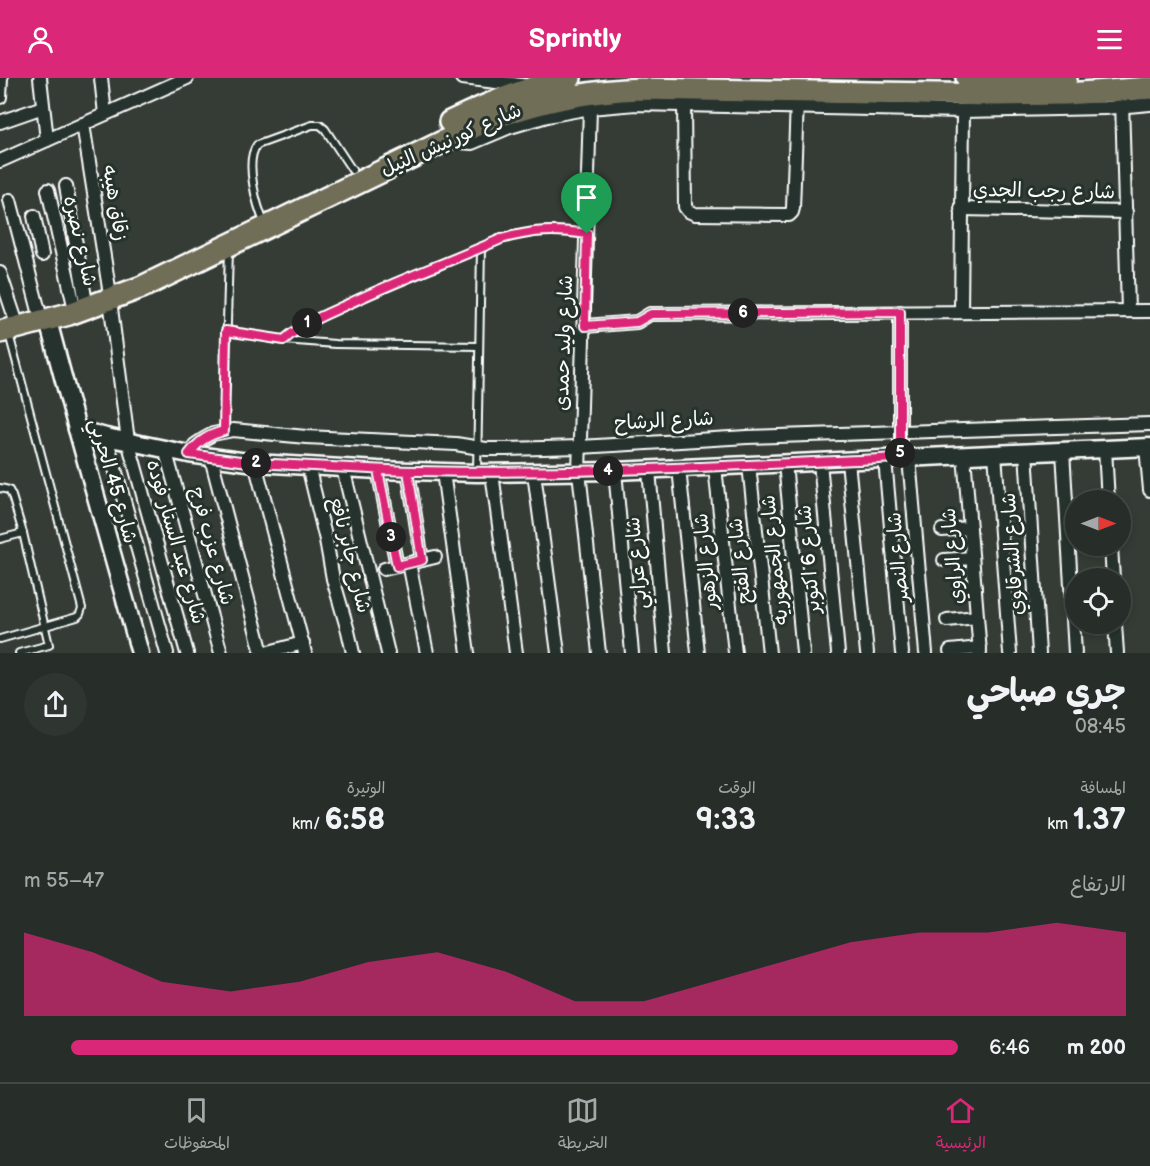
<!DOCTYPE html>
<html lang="ar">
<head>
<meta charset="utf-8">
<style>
  body { margin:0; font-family:"Balsamiq Sans","Playpen Sans Arabic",sans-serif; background:#2f3530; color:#f1f3f6; direction:rtl; height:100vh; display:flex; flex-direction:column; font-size:22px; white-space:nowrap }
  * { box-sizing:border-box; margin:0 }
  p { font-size:20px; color:#a4a8a8 }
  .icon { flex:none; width:33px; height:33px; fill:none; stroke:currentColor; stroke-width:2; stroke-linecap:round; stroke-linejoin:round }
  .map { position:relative; height:575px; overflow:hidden; direction:ltr }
  .sheet { display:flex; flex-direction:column; background:#272d28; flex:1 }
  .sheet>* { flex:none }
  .needle { width:39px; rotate:90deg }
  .controls { position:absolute; left:1065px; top:412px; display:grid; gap:12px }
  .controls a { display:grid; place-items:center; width:66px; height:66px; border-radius:50%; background:#272d28; box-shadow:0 3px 9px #0003,0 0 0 2px #434945; font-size:30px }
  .pin { position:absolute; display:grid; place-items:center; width:51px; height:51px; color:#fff; margin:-62px -26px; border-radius:50% 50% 50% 0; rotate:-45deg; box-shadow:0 0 6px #0007 }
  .pin .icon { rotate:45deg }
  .km { position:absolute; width:30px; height:30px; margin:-15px; border-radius:50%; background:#222; color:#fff; font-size:16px; line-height:30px; text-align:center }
  .round { display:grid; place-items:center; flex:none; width:63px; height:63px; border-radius:32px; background:#2f3530 }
  .head { display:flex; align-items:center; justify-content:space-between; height:102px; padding:0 24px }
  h1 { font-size:33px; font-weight:700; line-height:45px }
  .figures { display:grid; grid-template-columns:repeat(3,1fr); gap:9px; height:102px; padding:6px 24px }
  .figures div { display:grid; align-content:center }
  .figures b { font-size:30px; font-weight:700 }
  .figures small { font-size:16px; font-weight:400 }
  .figures p { font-size:16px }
  .chart { height:168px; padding:12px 24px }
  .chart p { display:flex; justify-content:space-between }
  .chart svg { width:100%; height:108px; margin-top:6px; fill:#db2777; opacity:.7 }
  ul { padding:0 24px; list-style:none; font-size:20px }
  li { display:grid; grid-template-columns:96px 72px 1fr; align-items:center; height:45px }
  li i { height:15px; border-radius:8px; background:#db2777 }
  header { display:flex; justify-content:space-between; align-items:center; height:78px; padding:0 24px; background:#db2777; color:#fff; font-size:27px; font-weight:700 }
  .tab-bar { display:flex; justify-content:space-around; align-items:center; height:84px; border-top:2px solid #434945; background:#272d28; font-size:16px; color:#a4a8a8 }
  .tab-bar a { display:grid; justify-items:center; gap:3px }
  .tab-bar .active { color:#db2777 }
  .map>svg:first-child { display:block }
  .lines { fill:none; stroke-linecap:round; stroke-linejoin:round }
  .lane-casing { stroke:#fff; stroke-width:10 }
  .street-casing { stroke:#fff; stroke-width:16 }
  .secondary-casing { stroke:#fff; stroke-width:21 }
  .highway-casing { stroke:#fff; stroke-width:26 }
  .lane { stroke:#26332d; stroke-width:6 }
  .street { stroke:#26332d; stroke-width:12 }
  .secondary { stroke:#26332d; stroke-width:16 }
  .highway { stroke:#716e59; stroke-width:21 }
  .route-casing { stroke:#fff; stroke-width:12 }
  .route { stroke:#db2777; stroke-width:8 }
  .labels { text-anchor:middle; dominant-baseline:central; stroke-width:6; stroke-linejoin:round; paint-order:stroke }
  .street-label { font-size:20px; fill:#fff; stroke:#26332d }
</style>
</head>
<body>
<header><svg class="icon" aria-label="menu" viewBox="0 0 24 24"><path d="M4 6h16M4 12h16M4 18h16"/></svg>Sprintly<svg class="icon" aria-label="person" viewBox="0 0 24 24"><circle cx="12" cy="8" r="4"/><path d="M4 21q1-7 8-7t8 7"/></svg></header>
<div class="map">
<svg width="1150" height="575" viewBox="0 0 1150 575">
  <rect width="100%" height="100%" fill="#343c35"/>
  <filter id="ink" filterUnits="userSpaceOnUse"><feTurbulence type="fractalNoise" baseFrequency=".0167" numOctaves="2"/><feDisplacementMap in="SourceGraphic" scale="12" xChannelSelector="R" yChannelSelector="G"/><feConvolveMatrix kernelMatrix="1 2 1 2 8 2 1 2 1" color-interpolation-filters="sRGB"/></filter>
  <g filter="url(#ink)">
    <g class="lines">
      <!-- lane casing -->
      <g class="lane-casing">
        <g id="lane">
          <path d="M265 146C257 129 244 83 257 67L312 47H320L325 51 352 92"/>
          <polyline points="226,253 284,262 335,266 479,268"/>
          <path d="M284 262C302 246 322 238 344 228 395 203 449 184 501 161 533 152 554 151 586 156"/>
          <polyline points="224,353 229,171"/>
          <polyline points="477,394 481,170"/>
          <polyline points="0,410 9,412 12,418 23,455 49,567 19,575"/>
          <polyline points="0,461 23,455"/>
          <polyline points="0,561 77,539 80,536 82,530 9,256"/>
        </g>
      </g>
      <!-- street casing -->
      <g class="street-casing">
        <g id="street">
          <polyline points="40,0 47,62"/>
          <polyline points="101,0 105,36"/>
          <polyline points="462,0 530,8"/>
          <polyline points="0,19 1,0"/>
          <polyline points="1122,23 1128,233"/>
          <polyline points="684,26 685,129 688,133 695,136 789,137 792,134 793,130 797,23"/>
          <polyline points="590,30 579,394 599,575"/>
          <polyline points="0,44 43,29"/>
          <polyline points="83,46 109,210"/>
          <polyline points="453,58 460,64 472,65 510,49 547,38 590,30 636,26 963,33 1105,30 1150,26"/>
          <polyline points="0,83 187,0"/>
          <polyline points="66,108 85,219"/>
          <polyline points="48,112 73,223"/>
          <polyline points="10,122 39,233"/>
          <polyline points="961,131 1126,134"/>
          <polyline points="34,138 42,177"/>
          <polyline points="0,195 15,240"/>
          <polyline points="110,222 128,363 187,575"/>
          <polyline points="900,234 900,380"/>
          <polyline points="961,234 963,33"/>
          <polyline points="585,248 637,244 650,236 656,236 1150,233"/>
          <polyline points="106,359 167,575"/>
          <polyline points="1146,369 1150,412"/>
          <polyline points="165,371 221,575"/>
          <polyline points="1105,371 1108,423"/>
          <polyline points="1063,373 1075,575"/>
          <polyline points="1026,374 1039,575"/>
          <polyline points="189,376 195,367 204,361 213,356 233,352 306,359 456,366 486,371 506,371 580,369 747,359 1150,346"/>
          <polyline points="995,376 1010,575"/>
          <polyline points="964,377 980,575"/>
          <polyline points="211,380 262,575"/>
          <polyline points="909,380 926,575"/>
          <polyline points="885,381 902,575"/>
          <polyline points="848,383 867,575"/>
          <polyline points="820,384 838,575"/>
          <polyline points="255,385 305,575"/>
          <polyline points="785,385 803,575"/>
          <polyline points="749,387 769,575"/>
          <polyline points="308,388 326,462 333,501 348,553 353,575"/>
          <polyline points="715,389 735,575"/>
          <polyline points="343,390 388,575"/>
          <polyline points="679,390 698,575"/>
          <polyline points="378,392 397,488"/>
          <polyline points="649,392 665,575"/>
          <polyline points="408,393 422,482"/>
          <polyline points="615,393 632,575"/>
          <polyline points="443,394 468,575"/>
          <polyline points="492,395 516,575"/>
          <polyline points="534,395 558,575"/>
          <polyline points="942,452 970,450"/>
          <polyline points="1111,468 1113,501"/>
          <polyline points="944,482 972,480"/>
          <polyline points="409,485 427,575"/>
          <polyline points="384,491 435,479"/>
          <polyline points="960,510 975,509"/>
          <polyline points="947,542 977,539"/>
          <polyline points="1115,546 1117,575"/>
          <polyline points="950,573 980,570"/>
          <polyline points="265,575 303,565"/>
        </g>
      </g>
      <!-- secondary casing -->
      <g class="secondary-casing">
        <g id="secondary">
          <polyline points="48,243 77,351 140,575"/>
          <polyline points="77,351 106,359 189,376 255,385 378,392 477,395 615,393 1150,369"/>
        </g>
      </g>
      <!-- highway casing -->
      <g class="highway-casing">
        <g id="highway">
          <polyline points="967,0 1066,0"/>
          <path d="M450 44C489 25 527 9 570 0"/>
          <path d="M0 254 69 236 142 209 488 42C539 23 586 13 641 11L997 17 1066 16 1150 10"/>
        </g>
      </g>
      <!-- lane -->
      <use href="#lane" class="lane"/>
      <!-- street -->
      <use href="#street" class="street"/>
      <!-- secondary -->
      <use href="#secondary" class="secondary"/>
      <!-- highway -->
      <use href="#highway" class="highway"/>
    </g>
  </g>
  <g class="lines" filter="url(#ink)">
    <!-- route casing -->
    <g class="route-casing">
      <path id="route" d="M587 156C554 151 533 152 501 161 449 184 395 203 344 228 322 238 302 246 284 262L226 253 224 353C208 357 199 363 189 376L255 385 408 393 422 482 397 488 378 392C553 398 726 388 900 380V234L656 236H651L637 244 585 248 587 156"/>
    </g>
    <!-- route -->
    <use href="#route" class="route"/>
  </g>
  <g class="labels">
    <!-- street labels -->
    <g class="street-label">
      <text transform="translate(451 62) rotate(-24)">شارع كورنيش النيل</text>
      <text transform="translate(1044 113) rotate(1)">شارع رجب الجدي</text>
      <text transform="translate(115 125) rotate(81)">زقاق هيبه</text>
      <text transform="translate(80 163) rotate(77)">شارع نصره</text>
      <text transform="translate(564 265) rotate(-88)">شارع وليد حمدى</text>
      <text transform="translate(664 343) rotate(-3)">شارع الرشاح</text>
      <text transform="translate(113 403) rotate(74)">شارع 45 الحربي</text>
      <text transform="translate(176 464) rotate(74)">شارع عبد الستار فوده</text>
      <text transform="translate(212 468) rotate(75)">شارع عزب فرج</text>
      <text transform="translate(1013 476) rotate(-94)">شارع الشرقاوي</text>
      <text transform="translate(350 477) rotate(76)">شارع جابر نافع</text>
      <text transform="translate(953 478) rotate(-95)">شارع الراوي</text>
      <text transform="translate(898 479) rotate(-95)">شارع النصر</text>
      <text transform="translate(809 481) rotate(-95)">شارع 6 اكتوبر</text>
      <text transform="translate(775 482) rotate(-96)">شارع الجمهوريه</text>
      <text transform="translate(740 483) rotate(-96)">شارع الفتح</text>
      <text transform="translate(706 484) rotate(-96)">شارع الزهور</text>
      <text transform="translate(637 485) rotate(-95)">شارع عرابي</text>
    </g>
  </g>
</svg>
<div class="controls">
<a><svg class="needle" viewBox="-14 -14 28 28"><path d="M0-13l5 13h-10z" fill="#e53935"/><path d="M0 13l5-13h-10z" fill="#a4a8a8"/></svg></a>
<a><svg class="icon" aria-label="locate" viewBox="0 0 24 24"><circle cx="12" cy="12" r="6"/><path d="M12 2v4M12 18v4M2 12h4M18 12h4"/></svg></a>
</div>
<div class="pin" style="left:587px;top:156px;background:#1e9e55"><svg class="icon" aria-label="arrive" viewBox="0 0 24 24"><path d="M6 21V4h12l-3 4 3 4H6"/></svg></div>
<b class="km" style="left:307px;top:245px">1</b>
<b class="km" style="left:256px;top:385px">2</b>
<b class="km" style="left:391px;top:459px">3</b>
<b class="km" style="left:608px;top:393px">4</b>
<b class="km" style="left:900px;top:375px">5</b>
<b class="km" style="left:743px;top:235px">6</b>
</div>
<section class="sheet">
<div class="head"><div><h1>جري صباحي</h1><p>08:45</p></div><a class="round"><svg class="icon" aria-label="share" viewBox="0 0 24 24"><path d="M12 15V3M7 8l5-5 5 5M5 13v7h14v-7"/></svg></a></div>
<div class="figures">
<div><p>المسافة</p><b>1.37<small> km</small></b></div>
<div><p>الوقت</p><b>9:33</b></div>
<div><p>الوتيرة</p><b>6:58<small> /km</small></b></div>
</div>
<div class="chart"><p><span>الارتفاع</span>47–55 m</p>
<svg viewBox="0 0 160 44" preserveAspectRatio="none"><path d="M0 44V10L10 18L20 30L30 34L40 30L50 22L60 18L70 26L80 38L90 38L100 30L110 22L120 14L130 10L140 10L150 6L160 10V44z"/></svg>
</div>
<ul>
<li><b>200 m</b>6:46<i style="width:95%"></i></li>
</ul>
</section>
<nav class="tab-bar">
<a class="active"><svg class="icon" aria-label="home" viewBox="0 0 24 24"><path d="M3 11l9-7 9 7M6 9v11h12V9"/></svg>الرئيسية</a>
<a><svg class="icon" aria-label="map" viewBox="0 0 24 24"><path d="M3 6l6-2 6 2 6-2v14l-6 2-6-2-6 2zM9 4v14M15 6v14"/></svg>الخريطة</a>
<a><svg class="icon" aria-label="saved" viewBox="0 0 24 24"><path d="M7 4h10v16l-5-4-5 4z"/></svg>المحفوظات</a>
</nav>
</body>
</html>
